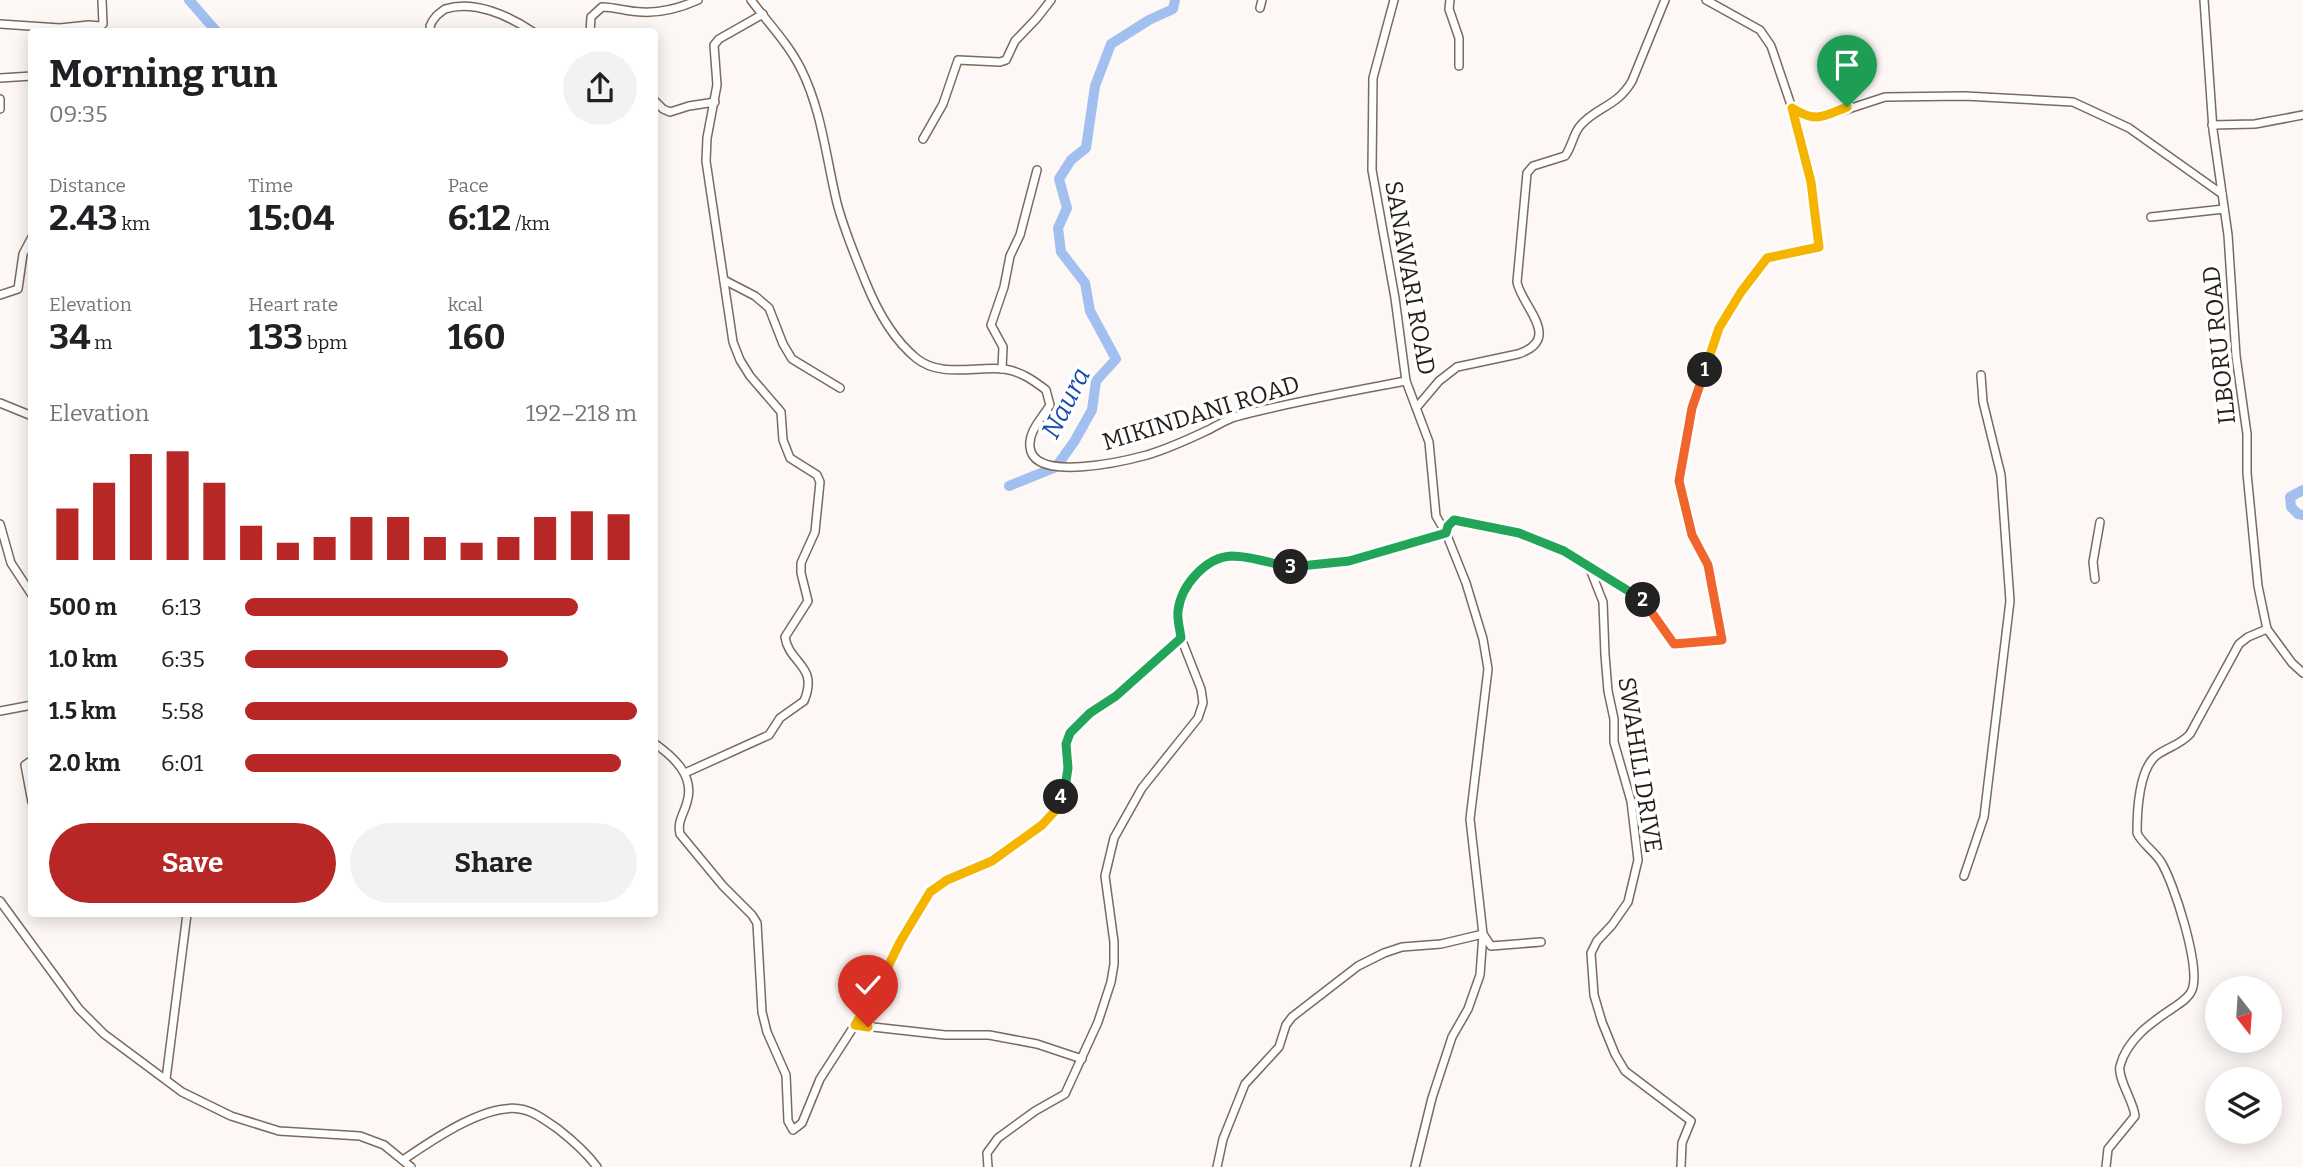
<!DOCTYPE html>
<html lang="en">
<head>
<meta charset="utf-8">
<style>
  body { margin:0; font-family:Bitter,serif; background:#f2f2f2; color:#202124; height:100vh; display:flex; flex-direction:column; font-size:26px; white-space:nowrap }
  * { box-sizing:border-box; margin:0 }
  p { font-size:23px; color:#757577 }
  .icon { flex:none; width:38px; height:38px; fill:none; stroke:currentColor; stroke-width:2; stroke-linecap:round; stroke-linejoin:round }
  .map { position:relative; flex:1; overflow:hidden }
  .panel { position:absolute; left:28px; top:28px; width:630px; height:889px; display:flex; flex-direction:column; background:#fff; border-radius:7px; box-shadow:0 4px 18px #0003 }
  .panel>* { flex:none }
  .needle { width:46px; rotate:163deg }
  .tools { position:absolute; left:2205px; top:976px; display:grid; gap:14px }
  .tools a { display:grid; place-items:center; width:77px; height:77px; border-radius:50%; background:#fff; box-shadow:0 4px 18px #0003; font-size:35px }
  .pin { position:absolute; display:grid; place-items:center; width:60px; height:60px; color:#fff; margin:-72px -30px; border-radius:50% 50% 50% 0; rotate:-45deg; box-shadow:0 0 7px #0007 }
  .pin .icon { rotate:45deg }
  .km { position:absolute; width:35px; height:35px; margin:-18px; border-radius:50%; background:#222; color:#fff; font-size:19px; line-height:35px; text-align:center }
  .round { display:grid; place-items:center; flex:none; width:74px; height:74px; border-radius:37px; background:#f2f2f2 }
  .head { display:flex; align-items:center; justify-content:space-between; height:119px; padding:0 21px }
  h1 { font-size:38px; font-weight:700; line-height:52px }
  .figures { display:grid; grid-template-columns:repeat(3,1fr); gap:10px; height:119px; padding:7px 21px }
  .figures div { display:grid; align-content:center }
  .figures b { font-size:35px; font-weight:700 }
  .figures small { font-size:19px; font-weight:400 }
  .figures p { font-size:19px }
  .chart { height:196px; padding:14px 21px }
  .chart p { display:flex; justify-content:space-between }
  .chart svg { width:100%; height:126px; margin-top:7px; stroke:#b62726; stroke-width:6 }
  .primary-button { display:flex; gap:14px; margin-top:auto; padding:14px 21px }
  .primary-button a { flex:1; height:80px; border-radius:42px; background:#b62726; color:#fff; font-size:28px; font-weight:700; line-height:80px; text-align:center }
  .primary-button a+a { background:#f2f2f2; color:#202124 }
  ul { padding:0 21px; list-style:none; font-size:23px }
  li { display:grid; grid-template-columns:112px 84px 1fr; align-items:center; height:52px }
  li i { height:18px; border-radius:9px; background:#b62726 }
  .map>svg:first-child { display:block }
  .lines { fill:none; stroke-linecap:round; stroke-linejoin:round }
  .river { stroke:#a1bfef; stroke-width:10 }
  .minor-casing { stroke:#7c6a5c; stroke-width:10 }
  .minor { stroke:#fff; stroke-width:7 }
  .split-1-casing { stroke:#fff; stroke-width:14 }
  .split-2-casing { stroke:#fff; stroke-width:14 }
  .split-3-casing { stroke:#fff; stroke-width:14 }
  .split-4-casing { stroke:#fff; stroke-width:14 }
  .split-5-casing { stroke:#fff; stroke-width:14 }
  .split-1 { stroke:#f5b400; stroke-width:9 }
  .split-2 { stroke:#f0652b; stroke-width:9 }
  .split-3 { stroke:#22a559; stroke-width:9 }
  .split-4 { stroke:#22a559; stroke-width:9 }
  .split-5 { stroke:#f5b400; stroke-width:9 }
  .labels { text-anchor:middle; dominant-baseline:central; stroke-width:7; stroke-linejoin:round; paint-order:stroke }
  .street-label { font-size:24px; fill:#261f19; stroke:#fff }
  .water-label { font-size:26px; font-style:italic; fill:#154fa9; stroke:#fff }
</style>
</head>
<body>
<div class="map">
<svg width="2303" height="1167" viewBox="0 0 2303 1167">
  <rect width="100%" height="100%" fill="#fdf8f5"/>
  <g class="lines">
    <!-- river -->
    <g class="river">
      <polyline points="189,0 217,32"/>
      <polyline points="1009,486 1056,467 1074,442 1092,410 1096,381 1116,359 1090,311 1085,283 1061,252 1058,228 1067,208 1059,179 1071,160 1086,148 1095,86 1111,44 1149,20 1173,9 1175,0"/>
      <polyline points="2303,490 2290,497 2291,507 2298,514 2303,515"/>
    </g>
    <!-- minor casing -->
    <g class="minor-casing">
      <g id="minor">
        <path d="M751 0C768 23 788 43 801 69 822 111 826 158 837 203 844 230 855 256 866 283 877 310 893 339 916 358 940 378 975 366 1004 369 1020 371 1033 380 1046 390L1050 405C1043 417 1028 431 1030 447 1033 483 1125 461 1147 455 1167 449 1187 440 1206 431 1215 427 1225 420 1235 417 1291 402 1348 392 1406 381"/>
        <polyline points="1394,0 1373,78 1372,170 1395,298 1406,381 1429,442 1436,516 1446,533 1466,583 1483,639 1488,669 1470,819 1483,934 1480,975 1468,1009 1452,1037 1432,1098 1415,1167"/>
        <polyline points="1450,0 1449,9 1459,38 1459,66"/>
        <polyline points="1706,0 1760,30 1771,46 1792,108 1807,117 1824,117 1885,97 1965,96 2073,102 2129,128 2222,194"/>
        <polyline points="2204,0 2213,130 2228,235 2236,356 2247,434 2247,473 2258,586 2267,629 2292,663 2303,673"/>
        <polyline points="1260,8 1262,0"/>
        <polyline points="0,24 60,28 89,25 100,26 103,24 102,0"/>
        <path d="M431 32 430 26C433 18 438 14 445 9 474 0 508 15 533 32"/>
        <path d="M590 32 591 17 602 7C615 7 628 12 642 12 661 13 680 8 698 0"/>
        <polyline points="0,78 32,76"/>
        <polyline points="0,99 0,109"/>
        <polyline points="654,100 663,109 670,112 689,106 715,102"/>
        <polyline points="2212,125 2255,124 2303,115"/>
        <polyline points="923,139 943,104 958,60 1000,62 1006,60 1015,41 1037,18 1051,0"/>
        <polyline points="2151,217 2224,209"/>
        <polyline points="724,280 755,296 769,308 783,344 792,359 840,388"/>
        <polyline points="0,295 18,289 23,254 32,237"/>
        <polyline points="1002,369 1003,347 991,325 1004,287 1010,256 1020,235 1037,170"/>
        <polyline points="0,403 32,416"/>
        <path d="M1417 407 1439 381 1457 367 1518 354C1564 339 1521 306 1517 282L1527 173 1533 166 1565 156C1572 147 1573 134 1580 126 1596 107 1617 107 1632 81L1665 0"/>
        <polyline points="0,524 11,563 32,595"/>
        <polyline points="1590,569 1603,602 1605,655 1608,691 1614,719 1614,742 1631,801 1638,860 1628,902 1612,925 1597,941 1591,953 1594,995 1602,1022 1615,1054 1625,1071 1691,1121 1682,1143 1681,1167"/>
        <polyline points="2095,579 2093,562 2100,522"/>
        <polyline points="0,711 32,705"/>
        <path d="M654 743C674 757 695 776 687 802 684 814 677 821 680 834L723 886 752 915 757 923 762 1012 767 1032 786 1075 788 1121 793 1130 802 1123 820 1079 867 1006 900 942 930 893 947 880 992 861 1042 825 1054 812 1066 781 1068 768 1066 744 1070 733 1090 713 1116 696 1181 638C1177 614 1179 597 1194 577 1228 536 1267 572 1310 566 1357 560 1401 546 1446 533L1448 526 1454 520 1519 533 1564 552 1641 598 1673 644 1722 640 1708 565 1692 535 1679 481 1692 408 1719 328 1741 292 1767 259 1819 247 1811 182 1792 108"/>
        <polyline points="32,760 25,765 32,802"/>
        <path d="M685 773 769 735 780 718 804 701C819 665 789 664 785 637L808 601 801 573V563L815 532 820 482 817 475 790 458 783 440 781 412 750 376 740 360 733 342 706 161 707 138 717 85 714 45 719 39 763 14"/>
        <polyline points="1964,876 1984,817 2010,601 2001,475 1983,402 1981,375"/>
        <polyline points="0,901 79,1009 104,1034 182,1092 231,1116 279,1131 360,1136 384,1145 411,1167"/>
        <polyline points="855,1025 945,1035 989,1035 1037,1044 1082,1059"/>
        <polyline points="166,1079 187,914"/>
        <path d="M403 1160C431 1141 485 1103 520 1109 534 1111 546 1121 558 1129 572 1140 586 1152 597 1167"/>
        <polyline points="988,1167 987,1153 998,1138 1035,1111 1065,1094 1098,1022 1111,982 1114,964 1114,942 1105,876 1114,838 1142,788 1198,718 1203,703 1201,689 1181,638"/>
        <polyline points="1217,1167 1223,1139 1245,1084 1279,1047 1286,1025 1292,1017 1358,966 1384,953 1402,947 1441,944 1483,934 1491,946 1541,942"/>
        <path d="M2106 1167 2108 1149 2135 1116C2134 1102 2117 1078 2120 1066 2127 1039 2152 1022 2173 1008 2180 1003 2189 998 2192 990 2201 967 2174 883 2161 862 2154 851 2142 844 2137 833 2137 811 2139 768 2157 755 2168 747 2180 745 2190 734L2239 644 2248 637 2267 629"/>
      </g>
    </g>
    <!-- minor -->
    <use href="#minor" class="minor"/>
  </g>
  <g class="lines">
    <!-- split-1 casing -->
    <g class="split-1-casing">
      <path id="split-1" d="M1705 370 1719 328 1741 292 1767 258 1819 247 1811 182 1792 108C1816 123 1822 117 1847 107"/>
    </g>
    <!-- split-2 casing -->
    <g class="split-2-casing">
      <polyline id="split-2" points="1643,600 1674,644 1722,640 1708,565 1692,535 1679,481 1692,408 1705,370"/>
    </g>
    <!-- split-3 casing -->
    <g class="split-3-casing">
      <polyline id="split-3" points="1291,567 1349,561 1446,533 1448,526 1454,520 1519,533 1564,551 1643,600"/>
    </g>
    <!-- split-4 casing -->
    <g class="split-4-casing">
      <path id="split-4" d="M1061 797 1066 781 1068 768 1066 744 1070 733 1090 713 1116 696 1181 638C1180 629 1177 620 1178 611 1181 585 1206 557 1232 556 1251 556 1272 564 1291 567"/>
    </g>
    <!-- split-5 casing -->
    <g class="split-5-casing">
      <polyline id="split-5" points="868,1027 855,1025 880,983 900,942 930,892 947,880 992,861 1042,825 1054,812 1061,797"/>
    </g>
    <!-- split-1 -->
    <use href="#split-1" class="split-1"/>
    <!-- split-2 -->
    <use href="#split-2" class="split-2"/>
    <!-- split-3 -->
    <use href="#split-3" class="split-3"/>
    <!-- split-4 -->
    <use href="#split-4" class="split-4"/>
    <!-- split-5 -->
    <use href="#split-5" class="split-5"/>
  </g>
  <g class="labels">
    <!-- street labels -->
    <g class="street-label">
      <text transform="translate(1410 278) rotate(80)">SANAWARI ROAD</text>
      <text transform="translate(2219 345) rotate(-96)">ILBORU ROAD</text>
      <text transform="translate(1201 413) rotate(-17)">MIKINDANI ROAD</text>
      <text transform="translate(1640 765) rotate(81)">SWAHILI DRIVE</text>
    </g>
    <!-- water labels -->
    <g class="water-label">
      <text transform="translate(1066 403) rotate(-63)">Naura</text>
    </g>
  </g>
</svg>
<div class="tools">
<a><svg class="needle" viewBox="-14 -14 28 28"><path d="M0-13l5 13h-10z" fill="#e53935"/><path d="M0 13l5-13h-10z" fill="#757577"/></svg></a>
<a><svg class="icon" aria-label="layers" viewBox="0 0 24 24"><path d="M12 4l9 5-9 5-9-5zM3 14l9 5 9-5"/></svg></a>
</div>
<div class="pin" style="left:1847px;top:107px;background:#1e9e55"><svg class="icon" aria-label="arrive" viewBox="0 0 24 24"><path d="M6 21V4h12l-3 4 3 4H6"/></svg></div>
<div class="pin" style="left:868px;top:1027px;background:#d93025"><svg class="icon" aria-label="check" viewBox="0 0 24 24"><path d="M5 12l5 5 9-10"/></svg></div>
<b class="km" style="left:1705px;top:370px">1</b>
<b class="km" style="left:1643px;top:600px">2</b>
<b class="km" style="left:1291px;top:567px">3</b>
<b class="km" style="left:1061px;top:797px">4</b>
<section class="panel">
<div class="head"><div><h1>Morning run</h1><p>09:35</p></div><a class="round"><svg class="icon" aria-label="share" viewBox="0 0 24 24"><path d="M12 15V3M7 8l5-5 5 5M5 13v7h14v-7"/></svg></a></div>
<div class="figures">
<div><p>Distance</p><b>2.43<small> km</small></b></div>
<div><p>Time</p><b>15:04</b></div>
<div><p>Pace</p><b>6:12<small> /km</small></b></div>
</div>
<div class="figures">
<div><p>Elevation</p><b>34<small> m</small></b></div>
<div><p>Heart rate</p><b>133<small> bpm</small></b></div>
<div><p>kcal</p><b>160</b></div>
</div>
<div class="chart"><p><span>Elevation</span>192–218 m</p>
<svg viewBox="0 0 160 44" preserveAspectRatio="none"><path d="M5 44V26M15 44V17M25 44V7M35 44V6M45 44V17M55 44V32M65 44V38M75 44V36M85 44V29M95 44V29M105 44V36M115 44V38M125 44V36M135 44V29M145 44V27M155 44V28"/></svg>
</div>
<ul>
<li><b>500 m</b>6:13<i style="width:85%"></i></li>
<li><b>1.0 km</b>6:35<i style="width:67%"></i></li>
<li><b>1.5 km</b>5:58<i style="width:100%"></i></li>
<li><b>2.0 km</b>6:01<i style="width:96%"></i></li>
</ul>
<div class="primary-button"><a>Save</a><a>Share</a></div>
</section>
</div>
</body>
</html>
